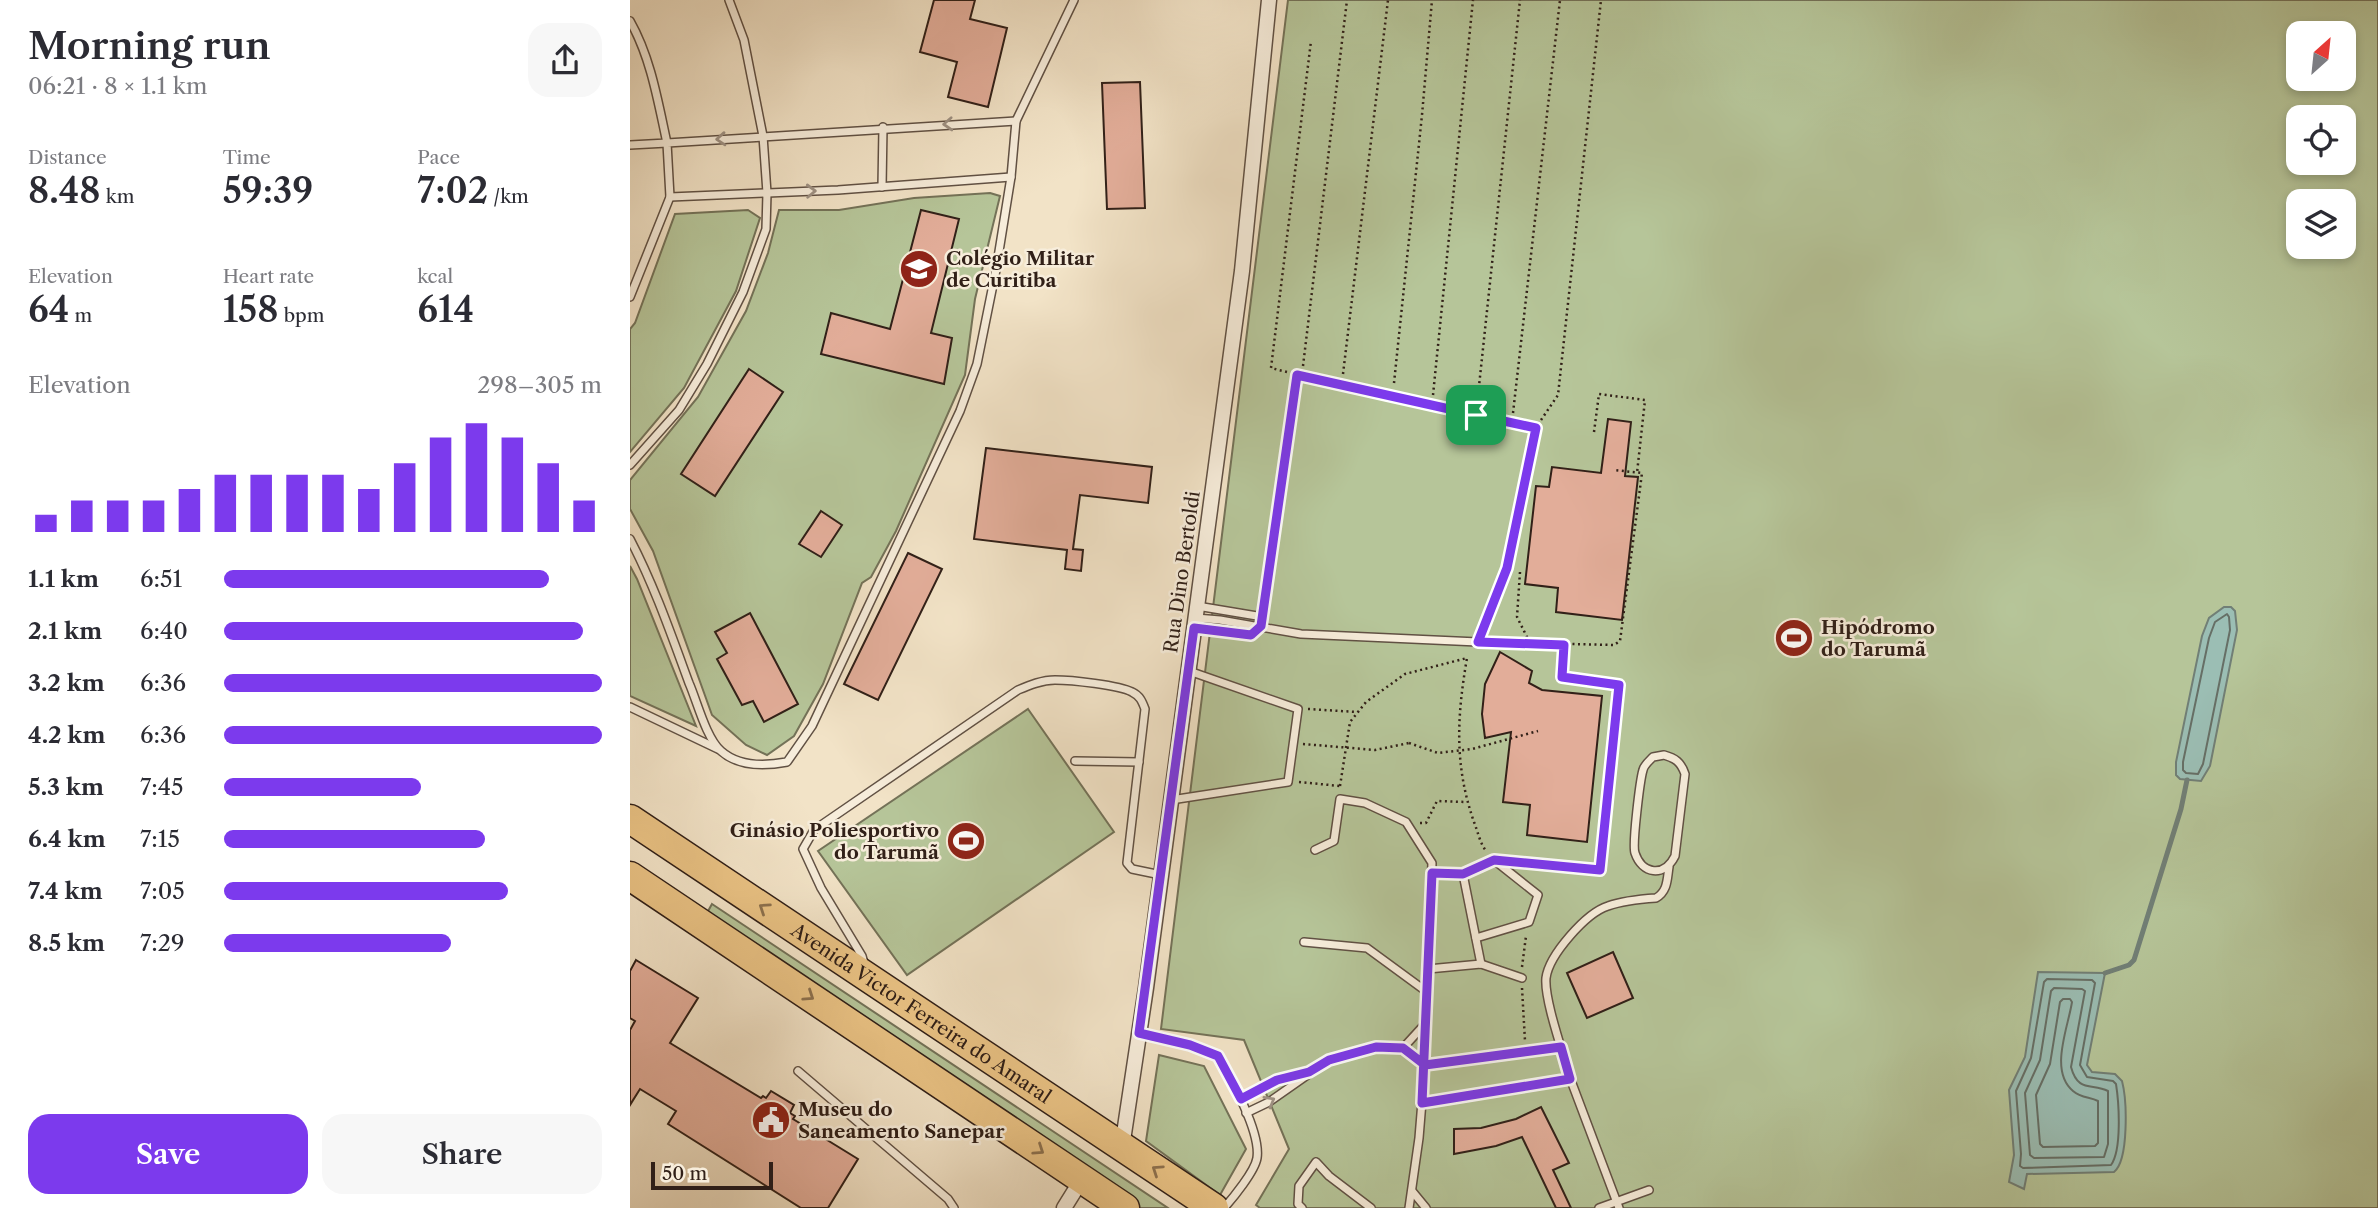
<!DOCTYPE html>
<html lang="en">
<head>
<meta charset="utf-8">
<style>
  body { margin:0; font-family:"Libre Caslon Text",serif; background:#f7f7f7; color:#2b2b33; height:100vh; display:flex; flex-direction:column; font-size:26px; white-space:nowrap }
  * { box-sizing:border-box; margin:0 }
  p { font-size:23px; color:#7c7c81 }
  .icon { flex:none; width:38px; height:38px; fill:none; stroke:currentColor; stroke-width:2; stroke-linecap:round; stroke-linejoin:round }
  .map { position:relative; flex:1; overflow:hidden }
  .side { display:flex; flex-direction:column; background:#fff; width:630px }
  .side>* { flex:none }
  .needle { width:46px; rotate:27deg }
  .controls { position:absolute; left:1656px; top:21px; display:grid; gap:14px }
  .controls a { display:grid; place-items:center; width:70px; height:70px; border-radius:14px; background:#fff; box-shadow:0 4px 10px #0003; font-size:35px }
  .scale { position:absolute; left:21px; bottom:18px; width:122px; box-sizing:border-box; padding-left:7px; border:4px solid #312018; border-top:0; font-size:19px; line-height:24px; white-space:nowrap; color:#312018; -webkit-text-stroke:5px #f7eddb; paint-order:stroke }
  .pin { position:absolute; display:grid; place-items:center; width:60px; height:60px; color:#fff; margin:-30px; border-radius:14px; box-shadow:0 4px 10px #0006 }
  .round { display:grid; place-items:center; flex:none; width:74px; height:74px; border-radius:21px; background:#f7f7f7 }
  .summary { display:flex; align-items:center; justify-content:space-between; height:119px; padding:0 28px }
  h1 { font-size:38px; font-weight:600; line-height:52px }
  .stats { display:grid; grid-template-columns:repeat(3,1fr); gap:10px; height:119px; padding:7px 28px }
  .stats div { display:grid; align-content:center }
  .stats b { font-size:35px; font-weight:600 }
  .stats small { font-size:19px; font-weight:400 }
  .stats p { font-size:19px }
  .chart { height:196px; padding:14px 28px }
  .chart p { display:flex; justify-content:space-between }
  .chart svg { width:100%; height:126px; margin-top:7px; stroke:#7c3aed; stroke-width:6 }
  .primary-button { display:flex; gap:14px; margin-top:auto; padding:14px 28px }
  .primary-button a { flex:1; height:80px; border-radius:21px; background:#7c3aed; color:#fff; font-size:28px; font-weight:600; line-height:80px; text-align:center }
  .primary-button a+a { background:#f7f7f7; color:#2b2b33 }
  ul { padding:0 28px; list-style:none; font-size:23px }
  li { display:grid; grid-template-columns:112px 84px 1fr; align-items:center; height:52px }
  li i { height:18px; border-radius:9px; background:#7c3aed }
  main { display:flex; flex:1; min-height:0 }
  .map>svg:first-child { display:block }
  .green { fill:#b6c599; stroke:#747258; stroke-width:2; fill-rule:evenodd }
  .water { fill:#9bbeb4; stroke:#717f76; stroke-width:2 }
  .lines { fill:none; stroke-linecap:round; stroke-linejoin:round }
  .shore { stroke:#666f66; stroke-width:2 }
  .stream { stroke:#717f76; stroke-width:5 }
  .building { fill:#e2ad99; stroke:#312018; stroke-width:2 }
  .lane-casing { stroke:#615144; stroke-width:10 }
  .street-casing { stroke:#615144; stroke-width:17 }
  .highway-casing { stroke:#312018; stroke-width:31 }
  .path { stroke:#312018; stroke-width:2.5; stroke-dasharray:2 3.5; stroke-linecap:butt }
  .lane { stroke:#f7eddb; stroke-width:7 }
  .street { stroke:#f7eddb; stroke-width:14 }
  .highway { stroke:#e9c284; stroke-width:28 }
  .path-bridge { stroke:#312018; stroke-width:2.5; stroke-dasharray:2 3.5; stroke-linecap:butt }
  .oneway { stroke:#9e9183 }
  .oneway2 { stroke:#8d714e }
  .route-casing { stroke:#fff; stroke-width:14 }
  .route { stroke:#7c3aed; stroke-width:9 }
  .labels { text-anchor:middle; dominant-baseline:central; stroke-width:5; stroke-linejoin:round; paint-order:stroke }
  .poi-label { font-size:19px; font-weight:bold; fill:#312018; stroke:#f7eddb; text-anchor:start }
  .street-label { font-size:19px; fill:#312018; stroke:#f7eddb }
</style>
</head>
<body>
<main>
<section class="side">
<div class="summary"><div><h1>Morning run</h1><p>06:21 · 8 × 1.1 km</p></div><a class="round"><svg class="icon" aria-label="share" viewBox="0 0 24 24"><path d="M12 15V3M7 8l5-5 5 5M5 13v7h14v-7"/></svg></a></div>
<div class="stats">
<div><p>Distance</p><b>8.48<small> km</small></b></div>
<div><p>Time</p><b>59:39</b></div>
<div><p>Pace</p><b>7:02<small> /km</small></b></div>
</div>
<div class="stats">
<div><p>Elevation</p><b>64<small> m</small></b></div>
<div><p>Heart rate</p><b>158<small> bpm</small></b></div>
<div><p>kcal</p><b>614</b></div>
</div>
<div class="chart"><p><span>Elevation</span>298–305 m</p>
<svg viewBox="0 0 160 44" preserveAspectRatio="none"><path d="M5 44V38M15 44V33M25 44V33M35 44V33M45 44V29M55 44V24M65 44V24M75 44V24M85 44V24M95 44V29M105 44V20M115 44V11M125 44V6M135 44V11M145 44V20M155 44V33"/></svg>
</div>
<ul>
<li><b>1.1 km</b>6:51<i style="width:86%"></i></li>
<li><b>2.1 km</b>6:40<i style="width:95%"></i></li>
<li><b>3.2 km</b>6:36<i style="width:100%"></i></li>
<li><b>4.2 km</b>6:36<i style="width:100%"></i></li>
<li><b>5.3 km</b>7:45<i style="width:52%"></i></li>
<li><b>6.4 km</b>7:15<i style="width:69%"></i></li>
<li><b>7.4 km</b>7:05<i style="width:75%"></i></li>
<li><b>8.5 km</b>7:29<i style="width:60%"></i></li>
</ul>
<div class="primary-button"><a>Save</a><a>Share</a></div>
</section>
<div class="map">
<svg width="1748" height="1208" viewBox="0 0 1748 1208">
  <rect width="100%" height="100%" fill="#f2e3c7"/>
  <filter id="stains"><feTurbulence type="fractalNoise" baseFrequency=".00286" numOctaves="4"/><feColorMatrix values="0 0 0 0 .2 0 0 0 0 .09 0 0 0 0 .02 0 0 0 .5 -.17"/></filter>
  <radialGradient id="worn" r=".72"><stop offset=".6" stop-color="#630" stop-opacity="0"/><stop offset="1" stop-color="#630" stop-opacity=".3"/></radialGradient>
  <!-- green -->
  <g class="green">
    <path d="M658 0H1748V1208H630L626 1205 659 1149 614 1040 531 1029ZM1668 33H1713V79H1668ZM1668 117H1713V163H1668ZM1668 201H1713V247H1668Z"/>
    <polygon points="360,193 370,196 345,299 335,375 266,531 241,577 232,583 193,684 164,736 137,755 116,745 82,715 23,551 0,509 0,480 68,397 116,311 138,253 149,210 209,210 284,198"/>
    <polygon points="118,210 130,218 106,291 54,388 0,452 0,329 5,323 45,214"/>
    <polygon points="0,566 7,579 66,726 0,696"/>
    <polygon points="398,709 484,832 277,975 188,851"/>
    <polygon points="82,904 538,1208 510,1208 77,913"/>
    <polygon points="529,1055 574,1066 616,1149 590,1195 516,1141"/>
  </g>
  <!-- water -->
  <g class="water">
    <polygon points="1594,607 1601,607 1605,611 1607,630 1580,766 1571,781 1550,779 1546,775 1546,762 1572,636 1579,618"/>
    <path d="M1408 972 1475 973 1457 1065 1462 1072 1485 1074 1492 1081C1497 1100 1499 1160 1484 1172L1397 1174 1394 1189 1379 1182 1384 1155 1379 1090 1395 1057Z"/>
  </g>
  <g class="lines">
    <!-- shore -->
    <g class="shore">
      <polygon points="1597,614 1599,617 1600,630 1573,764 1568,774 1556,773 1553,770 1553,762 1579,638 1585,622"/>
      <path d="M1417 979 1462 980 1465 983 1450 1065 1457 1077 1483 1081 1486 1084C1489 1103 1492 1150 1481 1165L1393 1168 1390 1166 1391 1154 1386 1091 1401 1058 1414 982Z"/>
      <path d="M1424 988 1452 989 1455 991 1441 1067C1448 1093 1462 1083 1478 1091V1144L1474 1157 1404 1158 1400 1155 1395 1093 1410 1060 1421 991Z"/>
      <path d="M1433 999H1440L1442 1002C1438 1028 1419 1071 1443 1091 1451 1098 1460 1097 1468 1101V1143L1465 1146 1413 1147 1410 1144 1406 1095 1420 1064 1430 1002Z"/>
    </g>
    <!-- stream -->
    <polyline class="stream" points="1475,973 1499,965 1504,960 1551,809 1557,780"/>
  </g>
  <!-- building -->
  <g class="building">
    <polygon points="304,0 345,0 340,19 377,28 358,107 318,97 327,62 290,52"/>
    <polygon points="510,82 515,208 477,209 472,83"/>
    <polygon points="291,210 329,219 301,333 322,338 314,384 191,354 201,313 260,329"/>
    <polygon points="119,369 153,392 85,496 51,474"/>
    <polygon points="978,419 1001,422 995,476 1008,477 992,620 926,612 928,588 895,584 906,486 919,487 922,467 971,473"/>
    <polygon points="356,448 522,467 518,503 450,495 443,549 453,550 451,571 435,569 437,550 344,539"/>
    <polygon points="191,511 212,525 191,557 169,544"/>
    <polygon points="278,553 312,569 248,700 214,684"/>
    <polygon points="120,613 168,704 134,722 123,701 112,705 87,659 97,653 85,632"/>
    <polygon points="870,652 902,671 899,683 912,690 972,696 957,842 897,835 900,805 873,802 881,732 855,738 852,714 855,684"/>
    <polygon points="983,952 1003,998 957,1018 937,973"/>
    <polygon points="6,960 68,998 40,1043 131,1098 133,1096 136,1098 141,1091 164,1105 160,1113 165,1116 163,1119 228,1159 198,1208 171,1208 38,1124 46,1111 10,1089 0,1105 0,1030 5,1021 0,1018 0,971"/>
    <polygon points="911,1107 939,1163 923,1170 941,1208 926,1208 892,1137 866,1146 824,1154 824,1129 851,1128 886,1119"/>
  </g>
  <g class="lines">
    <!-- lane casing -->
    <g class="lane-casing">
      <g id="lane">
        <path d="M0 21C21 58 28 102 37 143L0 145"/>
        <polyline points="252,187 253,127"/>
        <polyline points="40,197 208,190 381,177"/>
        <polyline points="0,297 40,197 37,143 386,121"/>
        <polyline points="0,465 49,410 77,364 113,292 136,229 137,193 133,136 114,40 99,0"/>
        <path d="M0 539C24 585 41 634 59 683 67 701 76 738 91 751 109 767 136 766 157 762L182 726 330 411 347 364 366 270 381 177 386 121 444 0"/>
        <polyline points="566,618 590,620 671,634 848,642 877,568 906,428 667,375 633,617"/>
        <polyline points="564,628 621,635 631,626 633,617 567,606"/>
        <polyline points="0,707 88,749"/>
        <path d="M1034 755C1045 758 1051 762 1055 774L1045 856C1034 878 1012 874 1005 853 1002 845 1010 780 1013 770 1014 765 1019 761 1023 757Z"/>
        <polyline points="445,761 509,762"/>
        <polyline points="541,800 658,782 668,709 559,671"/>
        <polyline points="685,850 704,841 710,799 735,803 776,822 802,863 797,992"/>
        <polyline points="802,873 833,874 864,860 908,895 899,922 846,938"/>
        <polyline points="833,874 851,964"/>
        <polyline points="674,942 737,948 797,992 795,1065 931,1047"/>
        <path d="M234 963 232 956 191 888 173 849 184 830 388 690C400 685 412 680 425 680 441 680 489 685 502 692 510 696 512 701 515 709L497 863 502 869 531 875"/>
        <polyline points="798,969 851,964 892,978"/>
        <path d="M509 1033 560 1045 588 1056C601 1079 631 1132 627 1158 625 1171 603 1198 594 1208"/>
        <polyline points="773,1048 795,1024"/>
        <polyline points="168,1071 318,1199 324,1208"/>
        <path d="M940 1078C934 1055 914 1000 916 978 919 955 956 913 978 906 992 901 1011 899 1026 898 1038 891 1037 879 1039 867"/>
        <polyline points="611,1099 647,1080 678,1073"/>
        <polyline points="792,1103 940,1078 989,1208"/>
        <polyline points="616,1113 639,1102 699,1060 728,1051 746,1047 773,1048 795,1065 789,1138 779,1208"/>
        <polyline points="782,1191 796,1208"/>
        <polyline points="672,1208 668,1204 669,1186 686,1162 699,1176 741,1208"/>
        <polyline points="969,1208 1019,1190"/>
      </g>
    </g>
    <!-- street casing -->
    <g class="street-casing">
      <g id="street">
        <polyline points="492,1147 516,988 612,271 639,0"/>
        <polyline points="434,1208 452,1179"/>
      </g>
    </g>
    <!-- highway casing -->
    <g class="highway-casing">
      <g id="highway">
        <path id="s1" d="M0 819 584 1208"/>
        <polyline points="0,876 495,1208"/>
      </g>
    </g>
    <!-- path -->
    <g class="path">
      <polyline points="673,366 717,0"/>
      <polyline points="657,372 641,368 681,41"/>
      <polyline points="713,374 758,0"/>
      <polyline points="764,383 792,115 802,0"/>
      <polyline points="803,395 843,0"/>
      <polyline points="847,405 890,0"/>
      <polyline points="883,413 930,0"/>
      <polyline points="911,420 928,395 971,0"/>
      <polyline points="964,432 969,394 1015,400 1007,473"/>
      <polyline points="890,572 887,617 900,643"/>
      <polyline points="860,642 984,645 990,641 1012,473 984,470"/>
      <polyline points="678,709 727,712"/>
      <polyline points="673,744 745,750 779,743"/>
      <polyline points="669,782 710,786"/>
      <path d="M710 786 720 722 736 702 775 674 837 658C827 716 824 765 844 822 848 832 850 844 857 852"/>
      <polyline points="790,823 796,823 807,801 836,802"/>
      <polyline points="888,862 970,870 989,685 932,677 935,645"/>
      <polyline points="892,967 896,936"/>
      <polyline points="892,988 895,1041"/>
    </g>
    <!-- lane -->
    <use href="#lane" class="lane"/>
    <!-- street -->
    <use href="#street" class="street"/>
    <!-- highway -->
    <use href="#highway" class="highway"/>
    <!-- path-bridge -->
    <polyline class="path-bridge" points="779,743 808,753 842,749 908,731"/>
  </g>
  <!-- one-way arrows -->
  <defs><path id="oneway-chevron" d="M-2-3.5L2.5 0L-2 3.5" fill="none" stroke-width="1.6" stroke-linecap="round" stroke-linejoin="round" transform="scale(1.75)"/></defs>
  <g class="oneway">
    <use href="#oneway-chevron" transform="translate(318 124) rotate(177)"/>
    <use href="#oneway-chevron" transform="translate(91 139) rotate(176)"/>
    <use href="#oneway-chevron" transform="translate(181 191) rotate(-2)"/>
    <use href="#oneway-chevron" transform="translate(640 1101) rotate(-30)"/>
  </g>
  <g class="oneway2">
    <use href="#oneway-chevron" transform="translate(134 908) rotate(-146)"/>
    <use href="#oneway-chevron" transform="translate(179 996) rotate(34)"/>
    <use href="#oneway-chevron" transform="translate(409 1150) rotate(34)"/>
    <use href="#oneway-chevron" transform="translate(527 1170) rotate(-146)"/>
  </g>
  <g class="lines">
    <!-- route casing -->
    <g class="route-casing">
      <polyline id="route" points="846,415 667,375 631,626 621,635 564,628 509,1033 560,1045 588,1056 611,1099 647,1080 679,1072 699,1060 746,1047 773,1048 795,1065 931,1047 940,1079 792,1103 802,873 833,874 864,860 970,870 989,685 932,677 934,645 848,642 877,568 906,428 846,415"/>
    </g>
    <!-- route -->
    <use href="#route" class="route"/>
  </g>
  <!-- icons -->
  <defs>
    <g id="school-disc" transform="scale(2.0125)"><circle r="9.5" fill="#8f2418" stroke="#f7eddb"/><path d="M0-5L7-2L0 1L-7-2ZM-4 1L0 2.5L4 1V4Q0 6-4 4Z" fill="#fff"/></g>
    <g id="stadium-disc" transform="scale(2.0125)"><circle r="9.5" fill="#8f2418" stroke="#f7eddb"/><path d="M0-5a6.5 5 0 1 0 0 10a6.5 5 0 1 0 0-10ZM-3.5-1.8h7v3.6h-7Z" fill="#fff"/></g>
    <g id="civic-disc" transform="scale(2.0125)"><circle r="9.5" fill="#8f2418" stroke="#f7eddb"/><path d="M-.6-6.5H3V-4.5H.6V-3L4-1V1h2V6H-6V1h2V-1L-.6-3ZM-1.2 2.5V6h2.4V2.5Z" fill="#fff"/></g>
  </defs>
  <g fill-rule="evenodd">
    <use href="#school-disc" x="289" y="269"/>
    <use href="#stadium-disc" x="1164" y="638"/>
    <use href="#stadium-disc" x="336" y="841"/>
    <use href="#civic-disc" x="141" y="1120"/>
  </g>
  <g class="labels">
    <!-- poi labels -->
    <g class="poi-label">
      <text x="316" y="258">Colégio Militar<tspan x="316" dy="22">de Curitiba</tspan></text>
      <text x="1191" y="627">Hipódromo<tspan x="1191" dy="22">do Tarumã</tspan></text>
      <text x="309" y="830" text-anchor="end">Ginásio Poliesportivo<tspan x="309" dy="22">do Tarumã</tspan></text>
      <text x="168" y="1109">Museu do<tspan x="168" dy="22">Saneamento Sanepar</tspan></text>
    </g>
    <!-- street labels -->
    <g class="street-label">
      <text transform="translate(552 572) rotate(-82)">Rua Dino Bertoldi</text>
      <text stroke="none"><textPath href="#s1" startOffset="350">Avenida Victor Ferreira do Amaral</textPath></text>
    </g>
  </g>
  <rect width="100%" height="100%" filter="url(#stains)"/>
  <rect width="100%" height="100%" fill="url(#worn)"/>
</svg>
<div class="controls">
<a><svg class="needle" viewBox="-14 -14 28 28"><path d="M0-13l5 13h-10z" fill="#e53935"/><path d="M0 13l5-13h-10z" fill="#7c7c81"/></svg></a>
<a><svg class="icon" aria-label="locate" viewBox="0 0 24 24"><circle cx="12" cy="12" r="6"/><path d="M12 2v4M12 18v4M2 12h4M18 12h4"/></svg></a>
<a><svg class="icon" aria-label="layers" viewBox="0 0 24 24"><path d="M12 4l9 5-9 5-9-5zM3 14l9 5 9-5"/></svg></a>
</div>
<div class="scale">50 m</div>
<div class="pin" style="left:846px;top:415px;background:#1e9e55"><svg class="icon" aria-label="arrive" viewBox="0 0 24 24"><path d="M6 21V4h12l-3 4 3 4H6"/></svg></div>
</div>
</main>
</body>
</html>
